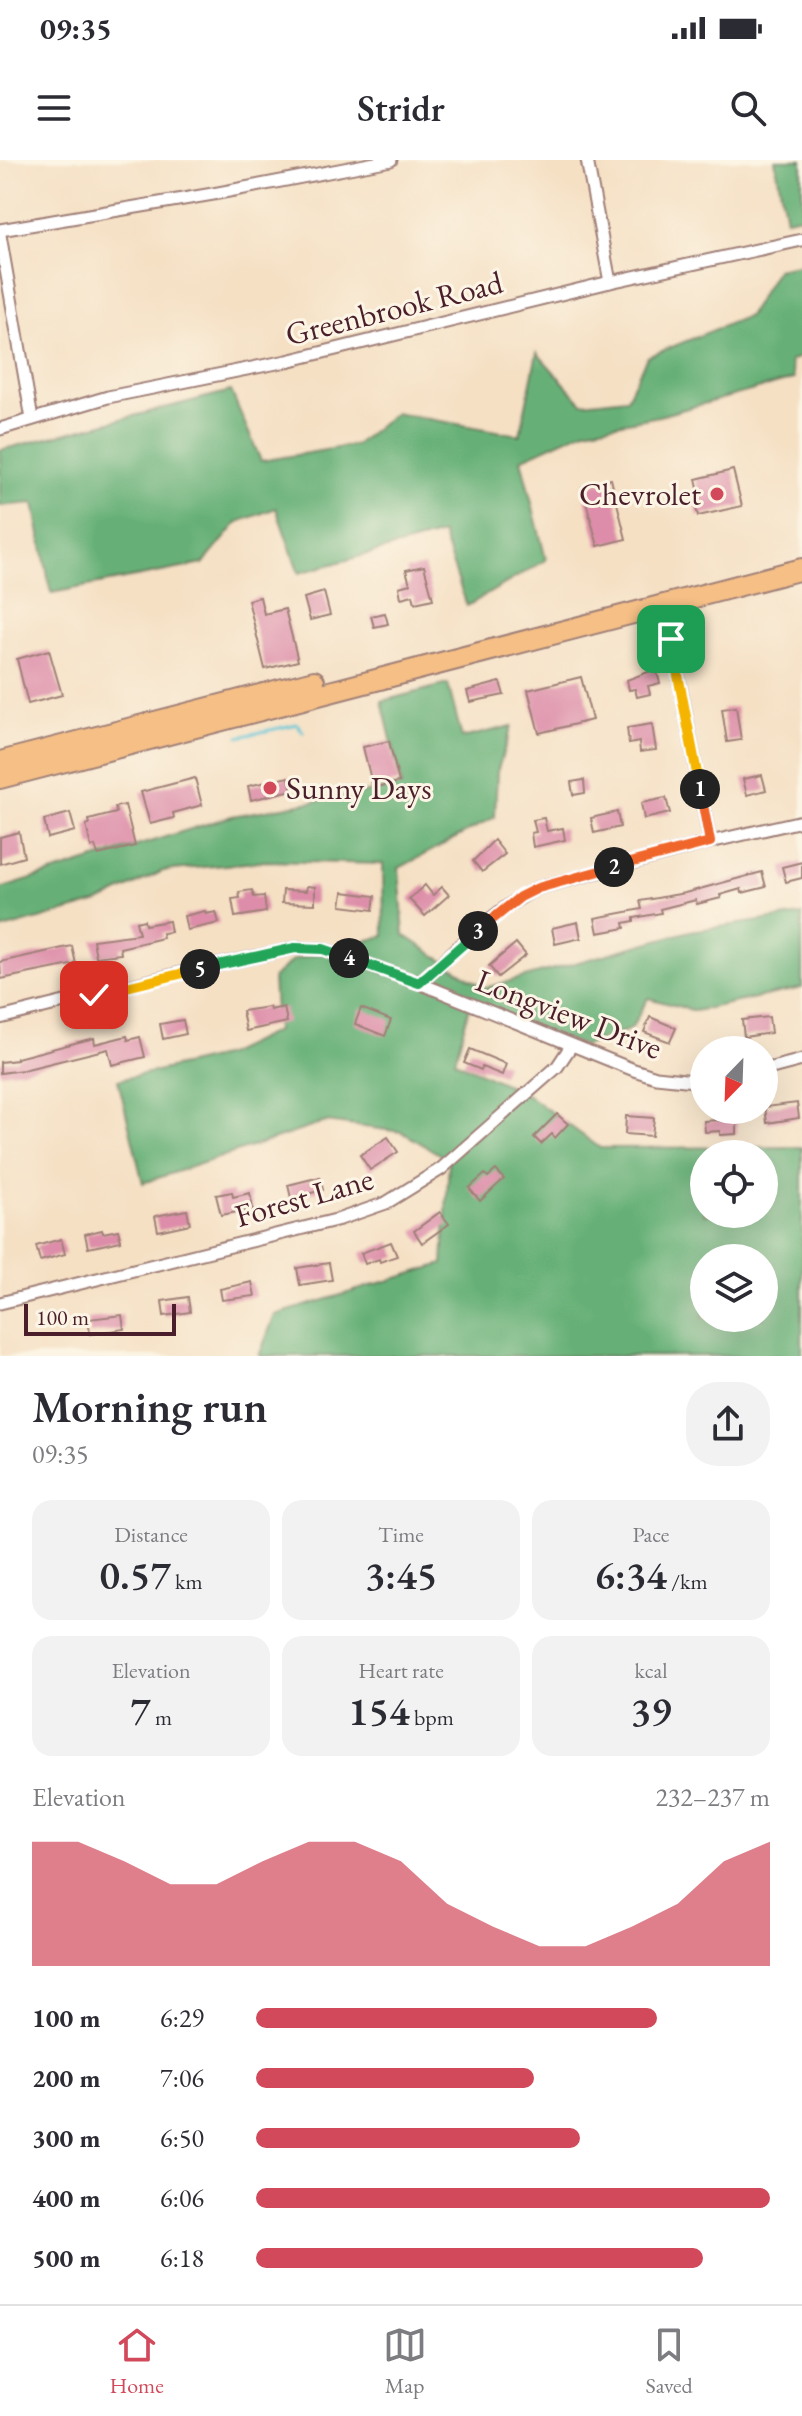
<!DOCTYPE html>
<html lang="en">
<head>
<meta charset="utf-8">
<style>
  body { margin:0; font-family:"EB Garamond",serif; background:#f2f2f3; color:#2b2b33; height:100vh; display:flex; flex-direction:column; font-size:30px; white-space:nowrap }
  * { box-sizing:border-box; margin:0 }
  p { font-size:26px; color:#7c7c81 }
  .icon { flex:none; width:44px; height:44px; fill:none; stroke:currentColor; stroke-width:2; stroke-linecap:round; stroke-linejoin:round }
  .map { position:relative; height:1196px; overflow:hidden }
  .details { display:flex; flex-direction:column; background:#fff; flex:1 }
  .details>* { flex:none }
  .needle { width:52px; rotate:203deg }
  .tools { position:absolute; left:690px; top:876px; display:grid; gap:16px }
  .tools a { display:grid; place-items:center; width:88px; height:88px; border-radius:50%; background:#fff; box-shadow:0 8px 32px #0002; font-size:40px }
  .scale { position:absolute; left:24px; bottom:20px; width:152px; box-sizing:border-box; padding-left:8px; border:4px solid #4a1f2b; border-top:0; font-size:22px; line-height:28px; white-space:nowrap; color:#4a1f2b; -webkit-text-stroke:6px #fcf5e5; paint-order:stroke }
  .pin { position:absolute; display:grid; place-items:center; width:68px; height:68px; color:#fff; margin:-34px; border-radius:16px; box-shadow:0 4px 12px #0006 }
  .km { position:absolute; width:40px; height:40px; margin:-20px; border-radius:50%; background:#222; color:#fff; font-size:22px; line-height:40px; text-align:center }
  .round { display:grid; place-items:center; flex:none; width:84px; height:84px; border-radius:32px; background:#f2f2f3 }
  .head { display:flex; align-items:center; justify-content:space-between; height:136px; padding:0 32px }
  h1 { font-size:44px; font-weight:600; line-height:60px }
  .figures { display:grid; grid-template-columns:repeat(3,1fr); gap:12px; height:136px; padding:8px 32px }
  .figures div { display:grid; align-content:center; border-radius:20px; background:#f2f2f3; text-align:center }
  .figures b { font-size:40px; font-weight:600 }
  .figures small { font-size:22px; font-weight:400 }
  .figures p { font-size:22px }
  .chart { height:224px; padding:16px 32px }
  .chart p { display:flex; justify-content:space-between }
  .chart svg { width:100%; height:144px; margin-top:8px; fill:#d1495b; opacity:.7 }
  ul { padding:0 32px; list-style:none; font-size:26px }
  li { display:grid; grid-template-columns:128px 96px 1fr; align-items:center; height:60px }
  li i { height:20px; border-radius:10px; background:#d1495b }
  .status { display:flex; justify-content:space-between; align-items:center; height:56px; padding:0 40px; background:#fff; direction:ltr }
  .status svg { height:22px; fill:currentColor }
  header { display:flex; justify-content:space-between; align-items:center; height:104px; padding:0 32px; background:#fff; font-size:36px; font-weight:600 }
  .tab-bar { display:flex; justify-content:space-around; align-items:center; height:112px; border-top:2px solid #e1e1e2; background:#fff; font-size:22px; color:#7c7c81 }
  .tab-bar a { display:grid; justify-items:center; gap:4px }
  .tab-bar .current { color:#d1495b }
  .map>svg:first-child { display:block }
  .forest { fill:#66b077; stroke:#586851; stroke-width:2; fill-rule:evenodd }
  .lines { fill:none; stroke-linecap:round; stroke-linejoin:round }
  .stream { stroke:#5bc4d6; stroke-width:3 }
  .building { fill:#dd8da9 }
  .street-casing { stroke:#a08078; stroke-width:15 }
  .highway-casing { stroke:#a08078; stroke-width:24 }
  .street { stroke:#fff; stroke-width:11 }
  .highway { stroke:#f5bf86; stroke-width:20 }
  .split-1-casing { stroke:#fff; stroke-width:16 }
  .split-2-casing { stroke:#fff; stroke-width:16 }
  .split-3-casing { stroke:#fff; stroke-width:16 }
  .split-4-casing { stroke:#fff; stroke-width:16 }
  .split-5-casing { stroke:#fff; stroke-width:16 }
  .split-6-casing { stroke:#fff; stroke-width:16 }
  .split-1 { stroke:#f5b400; stroke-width:10 }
  .split-2 { stroke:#f0652b; stroke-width:10 }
  .split-3 { stroke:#f0652b; stroke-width:10 }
  .split-4 { stroke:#22a559; stroke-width:10 }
  .split-5 { stroke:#22a559; stroke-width:10 }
  .split-6 { stroke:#f5b400; stroke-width:10 }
  .poi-dot { fill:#d1495b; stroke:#fcf5e5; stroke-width:3 }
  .labels { text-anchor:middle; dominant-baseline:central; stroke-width:6; stroke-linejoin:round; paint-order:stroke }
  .street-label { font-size:32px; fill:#4a1f2b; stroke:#fcf5e5 }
  .poi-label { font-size:32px; fill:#4a1f2b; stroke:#fcf5e5; text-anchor:end }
</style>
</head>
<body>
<div class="status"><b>09:35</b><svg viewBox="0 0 49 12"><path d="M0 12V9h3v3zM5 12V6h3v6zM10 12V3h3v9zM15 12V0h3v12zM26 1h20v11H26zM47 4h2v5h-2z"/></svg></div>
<header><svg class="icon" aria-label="menu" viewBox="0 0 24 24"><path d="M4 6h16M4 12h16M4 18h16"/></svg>Stridr<svg class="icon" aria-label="search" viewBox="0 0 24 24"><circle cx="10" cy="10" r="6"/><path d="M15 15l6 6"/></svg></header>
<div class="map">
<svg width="802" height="1196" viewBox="0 0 802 1196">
  <rect width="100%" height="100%" fill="#fcf5e5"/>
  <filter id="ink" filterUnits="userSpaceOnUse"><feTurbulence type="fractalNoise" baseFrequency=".0125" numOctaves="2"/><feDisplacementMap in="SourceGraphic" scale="16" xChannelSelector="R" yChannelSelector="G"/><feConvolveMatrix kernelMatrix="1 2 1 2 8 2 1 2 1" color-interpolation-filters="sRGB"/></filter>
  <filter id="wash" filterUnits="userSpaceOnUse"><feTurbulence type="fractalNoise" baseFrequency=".006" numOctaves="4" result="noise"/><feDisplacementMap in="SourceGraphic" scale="32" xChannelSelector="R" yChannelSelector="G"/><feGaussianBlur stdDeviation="1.8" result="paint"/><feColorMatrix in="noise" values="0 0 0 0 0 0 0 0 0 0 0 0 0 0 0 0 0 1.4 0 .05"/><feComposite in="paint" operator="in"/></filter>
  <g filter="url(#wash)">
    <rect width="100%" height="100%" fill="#f5e0c4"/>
    <!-- forest -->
    <g class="forest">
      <polygon points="775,0 802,0 802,56 786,59"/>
      <polygon points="802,104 802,196 790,201 794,219 659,256 585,270 521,299 546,400 467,446 442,374 299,413 276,348 238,362 203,404 51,433 34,343 0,346 0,290 231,231 261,301 355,285 395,253 520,275 537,193 582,243 627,238 647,197 748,156 777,109"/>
      <path d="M448 524 462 578 512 566 497 612 495 657 399 708 404 775 485 828 690 771 802 755V828L695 851 648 838 631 869 584 886 470 844 455 901 525 933 600 988 802 987V1196H259L275 1155 443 1104 449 1000 402 972 326 962 143 1023 118 920 226 895 276 871 273 818 293 800 384 776 383 704 266 701 163 711 99 742 0 770V729L232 656 402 626 382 541ZM704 994H764V1054H704ZM704 1098H764V1158H704Z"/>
    </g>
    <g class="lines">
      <!-- stream -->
      <polyline class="stream" points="239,577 297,564 303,572"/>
    </g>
    <g id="blocks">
      <!-- building -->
      <g class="building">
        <polygon points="733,310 742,346 698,356 692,334 699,333 696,319"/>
        <polygon points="611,319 626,379 598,386 582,327"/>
        <polygon points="424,406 433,439 415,443 413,435 401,438 399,427 410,424 406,410"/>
        <polygon points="324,432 330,455 310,460 304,438"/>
        <polygon points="260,437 264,454 285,449 298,501 265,509 248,440"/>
        <polygon points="385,453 388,464 374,467 371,456"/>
        <polygon points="49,490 62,535 28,544 17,499"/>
        <polygon points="656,509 660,523 648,526 650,534 637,537 635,529 629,530 627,520"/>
        <polygon points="581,517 592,560 539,573 528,530"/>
        <polygon points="500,522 504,535 470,542 467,531"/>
        <polygon points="736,547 741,580 727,582 722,549"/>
        <polygon points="652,564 656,590 640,592 639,582 629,584 627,568"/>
        <polygon points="389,581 399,622 373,628 363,587"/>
        <polygon points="762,615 766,630 747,635 743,619"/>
        <polygon points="289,617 292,630 251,640 248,626"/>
        <polygon points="195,618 202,645 173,653 174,658 150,664 141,632"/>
        <polygon points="584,620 585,633 573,635 571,622"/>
        <polygon points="666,638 670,653 644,659 641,643"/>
        <polygon points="125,645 135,686 98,695 95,686 91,687 86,665 90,664 89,660 116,653 115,647"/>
        <polygon points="617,652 620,667 594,673 591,658"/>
        <polygon points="70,653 75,671 48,678 44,660"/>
        <polygon points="544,658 547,671 563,668 565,680 533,687 531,673 536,672 533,660"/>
        <polygon points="19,672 24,697 0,704 0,677"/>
        <polygon points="494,680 505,694 482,712 473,701"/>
        <polygon points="802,702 802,718 786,722 782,707"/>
        <polygon points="762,712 766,727 742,733 741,729 720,735 721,738 697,744 696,740 660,749 661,753 634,758 634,761 624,763 625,768 598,773 595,758 642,749 640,741 685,733"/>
        <polygon points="425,725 433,735 442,727 449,735 425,756 409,739"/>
        <polygon points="307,726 315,727 315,744 282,743 283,730 306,731"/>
        <polygon points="252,730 254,737 264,736 266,752 235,757 232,739 240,738 239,732"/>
        <polygon points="343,732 375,736 373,750 341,746"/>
        <polygon points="205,751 206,754 216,752 219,763 187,770 184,756"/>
        <polygon points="144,760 145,765 169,761 171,772 162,773 163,778 120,788 121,794 96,797 93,780 139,774 136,762"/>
        <polygon points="578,762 581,778 555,784 552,768"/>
        <polygon points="516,783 526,795 498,817 489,806"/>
        <polygon points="72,786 76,804 1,819 0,802"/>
        <polygon points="269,847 270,850 284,847 287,862 246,871 242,851"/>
        <polygon points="361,848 391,860 385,876 355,864"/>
        <polygon points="650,857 676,868 670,882 644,872"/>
        <polygon points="769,857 771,873 744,877 742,860"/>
        <polygon points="183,860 186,874 163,879 160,864"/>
        <polygon points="127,876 128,880 140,877 145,897 112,905 108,889 23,910 0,913 0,902 17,900 17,898 94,878 95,884"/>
        <polygon points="470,889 506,904 502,915 482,907 481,910 464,903"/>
        <polygon points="797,943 799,958 767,963 765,947"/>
        <polygon points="557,954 568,964 555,978 552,974 541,984 534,977"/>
        <polygon points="626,956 654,958 652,976 625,974"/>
        <polygon points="737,959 737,974 720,975 720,971 705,972 704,961"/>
        <polygon points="388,977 398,992 370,1010 360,995"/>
        <polygon points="496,1010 504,1019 480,1041 469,1028 485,1014 488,1017"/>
        <polygon points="320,1017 323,1030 291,1038 288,1025"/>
        <polygon points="232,1032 233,1037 250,1033 253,1049 221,1055 216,1035"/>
        <polygon points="187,1050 190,1064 158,1071 155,1056"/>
        <polygon points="440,1052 449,1064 422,1083 414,1071"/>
        <polygon points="102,1070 103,1073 118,1070 121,1081 88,1088 85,1074"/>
        <polygon points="61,1079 65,1094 40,1101 36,1086"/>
        <polygon points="391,1082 397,1096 380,1102 379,1099 365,1104 361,1093"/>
        <polygon points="329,1103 332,1120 300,1125 297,1108"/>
        <polygon points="252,1122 255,1136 222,1140 220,1129"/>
        <polygon points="188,1137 190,1152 164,1156 162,1141"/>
        <polygon points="122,1155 124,1169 90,1174 88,1159"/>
      </g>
    </g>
  </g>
  <g filter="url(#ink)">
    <use href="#blocks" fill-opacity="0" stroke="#a08078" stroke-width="2"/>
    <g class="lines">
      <!-- street casing -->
      <g class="street-casing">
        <g id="street">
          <polyline points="587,0 610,122"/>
          <polyline points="0,70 213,34 391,0"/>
          <polyline points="0,75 32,259"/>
          <polyline points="0,269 108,237 287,201 610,122 802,80"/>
          <polyline points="665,445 710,682"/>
          <polyline points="419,823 634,910 656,917 704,922"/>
          <path d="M0 858 189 811 295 788 323 789 419 823C457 790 493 750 538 728L710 682 802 661"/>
          <polyline points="764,910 802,900"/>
          <polyline points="0,1143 340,1059 386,1043 441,1009 557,907 571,886"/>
        </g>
      </g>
      <!-- highway casing -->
      <g class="highway-casing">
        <g id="highway">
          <polyline points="0,602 314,521"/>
          <polyline points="0,618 802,409"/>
        </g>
      </g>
      <!-- street -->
      <use href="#street" class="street"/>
      <!-- highway -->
      <use href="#highway" class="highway"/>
    </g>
  </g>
  <g class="lines" filter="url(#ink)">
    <!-- split-1 casing -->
    <g class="split-1-casing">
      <polyline id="split-1" points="671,479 700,629"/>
    </g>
    <!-- split-2 casing -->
    <g class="split-2-casing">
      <polyline id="split-2" points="614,707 710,682 700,629"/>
    </g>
    <!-- split-3 casing -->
    <g class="split-3-casing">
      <polyline id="split-3" points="478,771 520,737 538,728 614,707"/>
    </g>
    <!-- split-4 casing -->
    <g class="split-4-casing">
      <polyline id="split-4" points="349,798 419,823 478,771"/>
    </g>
    <!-- split-5 casing -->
    <g class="split-5-casing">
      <polyline id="split-5" points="200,809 295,788 323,789 349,798"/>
    </g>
    <!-- split-6 casing -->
    <g class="split-6-casing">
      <polyline id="split-6" points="94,835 200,809"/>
    </g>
    <!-- split-1 -->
    <use href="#split-1" class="split-1"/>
    <!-- split-2 -->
    <use href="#split-2" class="split-2"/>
    <!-- split-3 -->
    <use href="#split-3" class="split-3"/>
    <!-- split-4 -->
    <use href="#split-4" class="split-4"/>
    <!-- split-5 -->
    <use href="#split-5" class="split-5"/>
    <!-- split-6 -->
    <use href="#split-6" class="split-6"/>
  </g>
  <!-- markers -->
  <g class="poi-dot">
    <circle cx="717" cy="334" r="8"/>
    <circle cx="270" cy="628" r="8"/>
  </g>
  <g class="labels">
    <!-- street labels -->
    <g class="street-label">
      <text transform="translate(394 148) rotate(-14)">Greenbrook Road</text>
      <text transform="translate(569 854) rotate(21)">Longview Drive</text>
      <text transform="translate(304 1037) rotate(-16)">Forest Lane</text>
    </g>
    <!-- poi labels -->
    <g class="poi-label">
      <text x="701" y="334">Chevrolet</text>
      <text x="286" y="628" text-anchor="start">Sunny Days</text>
    </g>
  </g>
</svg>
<div class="tools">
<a><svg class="needle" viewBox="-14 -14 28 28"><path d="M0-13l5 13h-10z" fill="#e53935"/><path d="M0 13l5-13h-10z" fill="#7c7c81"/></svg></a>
<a><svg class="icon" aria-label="locate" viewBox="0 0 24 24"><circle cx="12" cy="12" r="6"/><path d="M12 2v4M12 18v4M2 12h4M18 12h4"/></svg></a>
<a><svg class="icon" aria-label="layers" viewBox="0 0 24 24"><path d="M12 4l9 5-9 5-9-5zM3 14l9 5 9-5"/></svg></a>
</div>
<div class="scale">100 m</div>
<div class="pin" style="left:671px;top:479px;background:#1e9e55"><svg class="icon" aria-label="arrive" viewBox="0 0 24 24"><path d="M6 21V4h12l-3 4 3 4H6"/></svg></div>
<div class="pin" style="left:94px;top:835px;background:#d93025"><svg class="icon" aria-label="check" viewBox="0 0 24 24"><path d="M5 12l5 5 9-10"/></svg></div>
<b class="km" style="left:700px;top:629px">1</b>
<b class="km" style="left:614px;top:707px">2</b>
<b class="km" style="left:478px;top:771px">3</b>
<b class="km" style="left:349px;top:798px">4</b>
<b class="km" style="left:200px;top:809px">5</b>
</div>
<section class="details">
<div class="head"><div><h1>Morning run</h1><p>09:35</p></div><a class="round"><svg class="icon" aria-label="share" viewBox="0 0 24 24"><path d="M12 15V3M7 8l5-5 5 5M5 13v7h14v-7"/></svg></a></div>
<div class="figures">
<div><p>Distance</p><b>0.57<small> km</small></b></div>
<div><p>Time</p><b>3:45</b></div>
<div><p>Pace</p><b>6:34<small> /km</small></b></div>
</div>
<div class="figures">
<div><p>Elevation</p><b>7<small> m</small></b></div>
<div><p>Heart rate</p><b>154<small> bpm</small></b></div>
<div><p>kcal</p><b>39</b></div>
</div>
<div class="chart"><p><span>Elevation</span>232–237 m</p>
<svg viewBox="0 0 160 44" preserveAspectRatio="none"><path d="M0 44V6L10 6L20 12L30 19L40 19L50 12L60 6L70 6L80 12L90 25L100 32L110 38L120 38L130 32L140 25L150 12L160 6V44z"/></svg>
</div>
<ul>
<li><b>100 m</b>6:29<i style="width:78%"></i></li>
<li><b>200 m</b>7:06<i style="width:54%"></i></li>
<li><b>300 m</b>6:50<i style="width:63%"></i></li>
<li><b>400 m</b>6:06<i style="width:100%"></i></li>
<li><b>500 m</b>6:18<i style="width:87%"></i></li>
</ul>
</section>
<nav class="tab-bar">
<a class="current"><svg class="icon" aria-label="home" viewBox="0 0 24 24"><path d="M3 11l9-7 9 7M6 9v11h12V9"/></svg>Home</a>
<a><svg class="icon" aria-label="map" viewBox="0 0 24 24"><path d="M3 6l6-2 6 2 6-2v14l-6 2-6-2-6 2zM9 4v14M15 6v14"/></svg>Map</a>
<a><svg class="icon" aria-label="saved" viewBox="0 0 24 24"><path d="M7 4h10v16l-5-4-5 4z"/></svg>Saved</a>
</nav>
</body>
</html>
